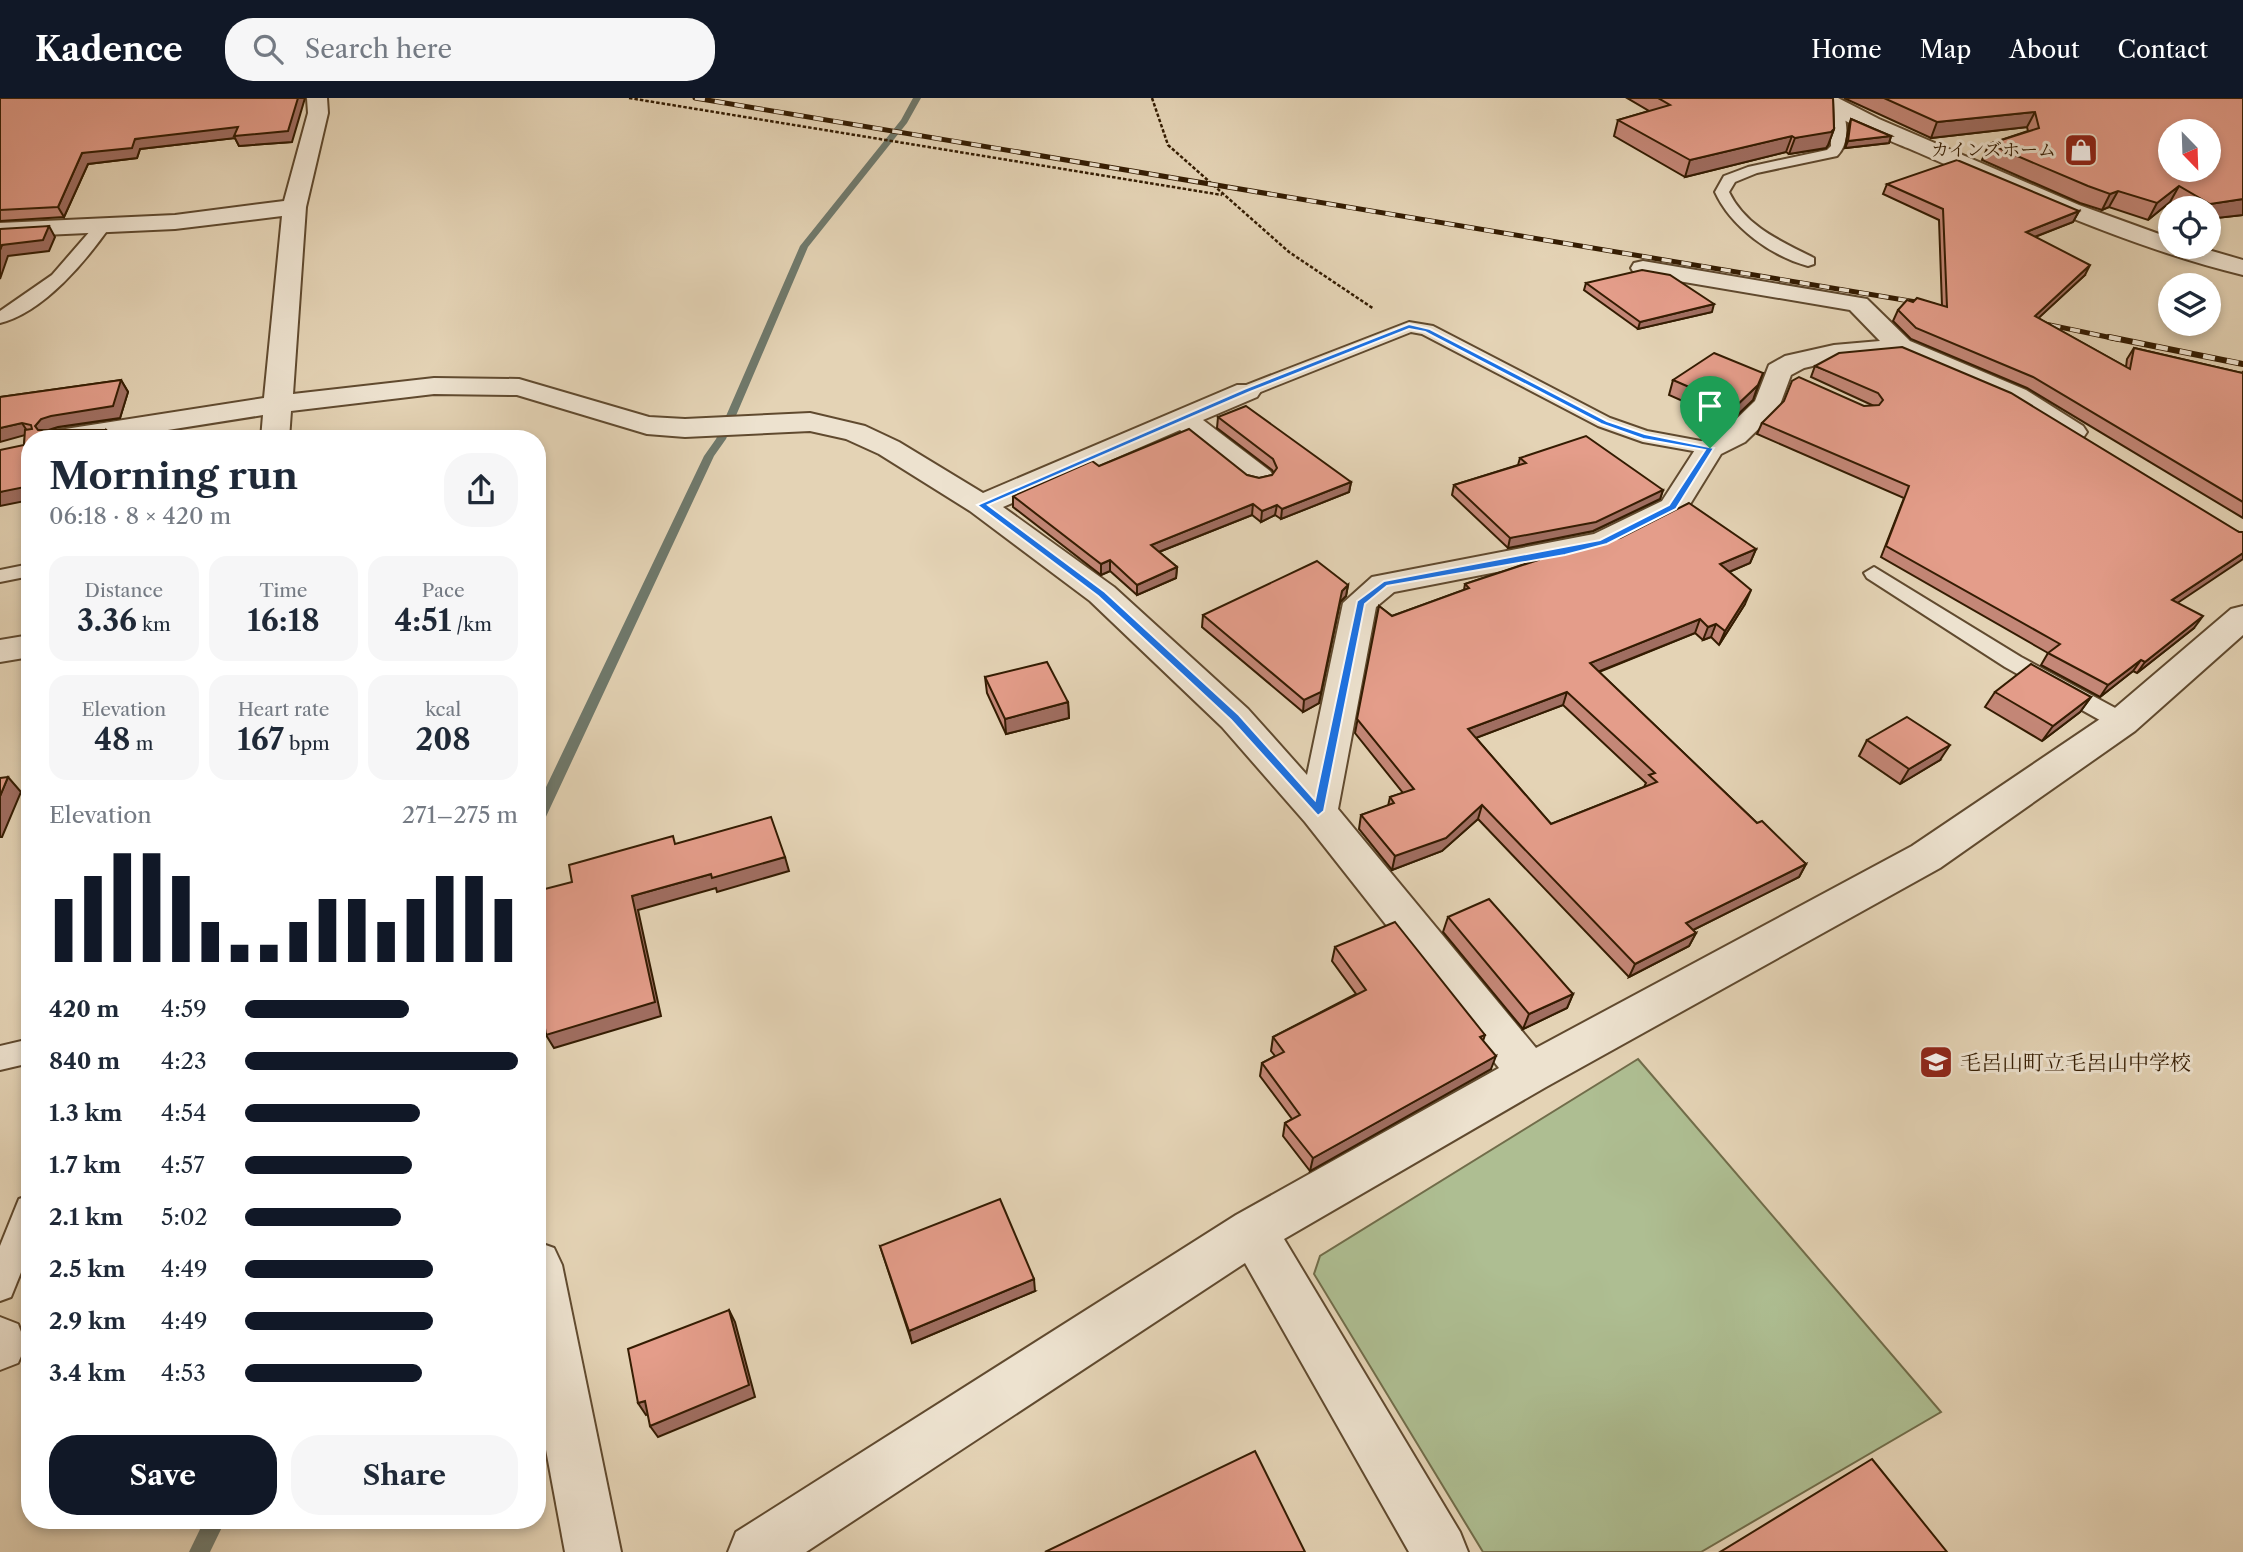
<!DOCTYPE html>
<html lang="en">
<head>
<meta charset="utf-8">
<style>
  body { margin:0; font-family:"Libre Caslon Text","Noto Serif JP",serif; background:#f6f6f7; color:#1f2937; height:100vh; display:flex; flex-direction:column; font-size:26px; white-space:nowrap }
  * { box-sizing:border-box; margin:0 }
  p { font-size:23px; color:#747a83 }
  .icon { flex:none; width:38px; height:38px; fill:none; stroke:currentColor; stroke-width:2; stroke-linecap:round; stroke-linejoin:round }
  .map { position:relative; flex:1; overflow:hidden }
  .panel { position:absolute; left:21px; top:332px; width:525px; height:1099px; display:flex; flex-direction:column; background:#fff; border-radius:28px; box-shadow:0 4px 10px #0003 }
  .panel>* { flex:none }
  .needle { width:46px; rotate:157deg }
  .fabs { position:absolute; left:2158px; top:21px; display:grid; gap:14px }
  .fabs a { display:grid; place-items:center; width:63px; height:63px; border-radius:50%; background:#fff; box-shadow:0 4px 10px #0003; font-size:35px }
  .pin { position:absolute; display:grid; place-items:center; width:60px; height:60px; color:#fff; margin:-72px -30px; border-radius:50% 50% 50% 0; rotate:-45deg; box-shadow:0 0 7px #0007 }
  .pin .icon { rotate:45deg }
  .round { display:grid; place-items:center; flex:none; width:74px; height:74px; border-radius:28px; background:#f6f6f7 }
  .overview { display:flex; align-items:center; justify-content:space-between; height:119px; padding:0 28px }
  h1 { font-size:38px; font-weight:700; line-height:52px }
  .figures { display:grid; grid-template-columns:repeat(3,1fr); gap:10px; height:119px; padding:7px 28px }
  .figures div { display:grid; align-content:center; border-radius:18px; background:#f6f6f7; text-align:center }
  .figures b { font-size:30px; font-weight:700 }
  .figures small { font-size:19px; font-weight:400 }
  .figures p { font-size:19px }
  .chart { height:196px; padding:14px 28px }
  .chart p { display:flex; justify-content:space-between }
  .chart svg { width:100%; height:126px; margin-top:7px; stroke:#111827; stroke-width:6 }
  .primary-button { display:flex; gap:14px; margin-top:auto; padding:14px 28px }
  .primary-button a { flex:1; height:80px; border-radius:28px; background:#111827; color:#fff; font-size:28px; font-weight:700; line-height:80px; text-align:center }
  .primary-button a+a { background:#f6f6f7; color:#1f2937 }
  ul { padding:0 28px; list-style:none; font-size:23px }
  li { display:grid; grid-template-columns:112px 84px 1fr; align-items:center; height:52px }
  li i { height:18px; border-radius:9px; background:#111827 }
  header { display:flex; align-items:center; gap:42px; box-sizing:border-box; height:98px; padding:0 35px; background:#111827; color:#fff }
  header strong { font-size:33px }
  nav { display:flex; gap:38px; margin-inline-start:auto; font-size:24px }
  .search { width:490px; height:63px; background:#f6f6f7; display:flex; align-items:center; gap:18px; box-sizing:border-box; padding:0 24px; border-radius:28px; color:#747a83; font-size:26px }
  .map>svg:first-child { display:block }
  .green { fill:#aebe92; stroke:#716d4a; stroke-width:2 }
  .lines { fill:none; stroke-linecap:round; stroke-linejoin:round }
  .stream { fill:#6f796c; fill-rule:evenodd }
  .service-casing { stroke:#604a2f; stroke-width:4 }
  .minor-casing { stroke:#604a2f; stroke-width:4 }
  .path { stroke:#341c02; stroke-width:2.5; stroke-dasharray:3.5 2; stroke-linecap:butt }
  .service { fill:#ede2cf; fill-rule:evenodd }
  .minor { fill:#ede2cf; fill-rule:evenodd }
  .rail-far1-casing { stroke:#341c02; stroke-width:5 }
  .rail-casing { stroke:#341c02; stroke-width:6 }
  .rail-far1 { stroke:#ede2cf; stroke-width:3.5; stroke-dasharray:10; stroke-linecap:butt }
  .rail { stroke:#ede2cf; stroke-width:4.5; stroke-dasharray:12; stroke-linecap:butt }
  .wall { fill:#c48777; stroke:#341c02; stroke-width:2; fill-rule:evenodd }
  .shaded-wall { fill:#a06e61; stroke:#341c02; stroke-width:2 }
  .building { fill:#e49d8a; stroke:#341c02; stroke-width:2; fill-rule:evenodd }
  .route { fill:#1a73e8; stroke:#fff; stroke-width:2; fill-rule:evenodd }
  .labels { text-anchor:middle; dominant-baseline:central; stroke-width:6; stroke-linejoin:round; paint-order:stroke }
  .far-poi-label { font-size:18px; fill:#341c02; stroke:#ede2cf; text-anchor:end }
  .poi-label { font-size:21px; fill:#341c02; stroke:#ede2cf; text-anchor:start }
</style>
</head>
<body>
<header>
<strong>Kadence</strong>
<div class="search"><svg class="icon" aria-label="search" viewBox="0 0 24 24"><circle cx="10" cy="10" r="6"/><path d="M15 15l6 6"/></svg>Search here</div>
<nav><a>Home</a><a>Map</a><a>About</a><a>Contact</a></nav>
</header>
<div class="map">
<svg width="2243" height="1454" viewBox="0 0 2243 1454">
  <rect width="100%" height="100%" fill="#e4d3b5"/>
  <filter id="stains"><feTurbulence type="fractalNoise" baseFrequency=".00286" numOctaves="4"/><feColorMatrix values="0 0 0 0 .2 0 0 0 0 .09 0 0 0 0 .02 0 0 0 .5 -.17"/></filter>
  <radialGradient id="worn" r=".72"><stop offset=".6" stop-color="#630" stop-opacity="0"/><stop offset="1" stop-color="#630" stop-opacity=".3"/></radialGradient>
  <!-- green -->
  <polygon class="green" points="1638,961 1941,1314 1701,1454 1483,1454 1314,1176 1320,1158"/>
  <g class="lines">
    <!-- stream -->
    <g class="stream">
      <polygon points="913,0 921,0 907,25 808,149 726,341 714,358 544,723 537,728 537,708 704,358 716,341 800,148 901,22"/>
      <polygon points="204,1423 225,1423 210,1454 189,1454"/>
    </g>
    <!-- service casing -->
    <g class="service-casing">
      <g id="service">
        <path d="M1830 6H1840C1848 22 1850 45 1837 58L1757 75 1735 84 1729 94C1746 129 1781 143 1814 160V166L1808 168C1771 158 1731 129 1715 94L1724 78 1748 69 1827 52 1831 48Z"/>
        <path d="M103 122 111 127C86 163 44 214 0 225V213L52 177 98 124Z"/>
        <polygon points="1409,224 1433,228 1610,320 1647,333 1717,346 1719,350 1710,356 1643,344 1598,328 1422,236 1411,234 1253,297 1241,297 1238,293 1241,289"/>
        <polygon points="30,466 30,478 0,484 0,472"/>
        <polygon points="1874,469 2021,559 2130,618 2133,624 2130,630 2114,630 2005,569 1867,480 1864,475"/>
        <polygon points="30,941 30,965 0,972 0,948"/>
        <polygon points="30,1097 30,1152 11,1199 0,1203 0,1148 19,1101"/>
      </g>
    </g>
    <!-- minor casing -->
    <g class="minor-casing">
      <g id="minor">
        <polygon points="307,0 327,0 328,15 306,109 293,296 434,280 519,281 649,319 685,321 810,315 865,328 899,344 983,395 1237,287 1257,287 1261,293 1257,299 1203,322 1270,373 1274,379 1270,385 1259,388 1248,385 1180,332 1003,409 1114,489 1248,611 1307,677 1343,505 1372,479 1594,436 1662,403 1700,344 1725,332 1755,303 1769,267 1785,258 1834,247 1880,243 1850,212 1643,177 1634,175 1631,170 1634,165 1643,163 1867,201 1910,243 2026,292 2083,328 2087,334 2083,340 2073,343 2063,340 2006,304 1898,257 1834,263 1804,270 1791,277 1778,312 1745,344 1721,356 1684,416 1614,451 1394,494 1376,509 1338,711 1536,950 1912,748 2109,615 2231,511 2243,508 2243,537 2135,633 1940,770 1546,989 1284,1141 1460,1434 1468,1454 1409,1454 1245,1165 806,1454 728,1454 736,1434 1236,1117 1499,970 1305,724 1222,629 1090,503 970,413 879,356 846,341 810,333 685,339 647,336 517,297 434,296 291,313 289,341 261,341 263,317 111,341 45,341 49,335 59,332 264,300 282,118 175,131 0,139 0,125 175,117 284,103 308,15"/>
        <path d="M1812 0H1838L1879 21 2079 107 2170 140V149H2198L2243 162V177C2128 149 2019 98 1910 51 1889 42 1823 17 1812 0Z"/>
        <polygon points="30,537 30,559 0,564 0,542"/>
        <polygon points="537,1144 554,1150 562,1167 621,1454 565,1454 537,1303"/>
        <polygon points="0,1219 18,1226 26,1247 18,1265 0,1272"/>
      </g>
    </g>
    <!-- path -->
    <g class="path">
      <polyline points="629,0 1222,97"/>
      <polyline points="1152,0 1168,47 1289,154 1374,211"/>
    </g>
    <!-- service -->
    <use href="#service" class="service"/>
    <!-- minor -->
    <use href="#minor" class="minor"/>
    <!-- rail-far1 casing -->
    <g class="rail-far1-casing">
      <g id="rail-far1">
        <polyline points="695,0 1934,207"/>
        <polyline points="2031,223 2117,241"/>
      </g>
    </g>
    <!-- rail casing -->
    <g class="rail-casing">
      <polyline id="rail" points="2109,239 2243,266"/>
    </g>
    <!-- rail-far1 -->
    <use href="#rail-far1" class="rail-far1"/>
    <!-- rail -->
    <use href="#rail" class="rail"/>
  </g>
  <!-- wall -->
  <g class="wall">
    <polygon points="0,0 292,44 239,48 235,40 140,51 137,60 88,66 64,119 0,123"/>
    <polygon points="1627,0 1833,0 1834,31 1828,47 1826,50 1789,56 1786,54 1685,79 1614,38 1618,22 1649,13"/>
    <polygon points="1844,0 2243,0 2243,117 2208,121 2208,110 2180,110 2170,104 2148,122 2109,109 2102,112 2080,105 1982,62 1989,46 2028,33 2027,29 1931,40"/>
    <polygon points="1851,21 1891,38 1889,45 1845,50 1849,27"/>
    <polygon points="1887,86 2079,113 2073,124 2035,139 2085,177 2038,220 2126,269 2127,261 2134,250 2242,275 2243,274 2243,420 2027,290 1911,241 1893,223 1898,212 1913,204 1942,208 1939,122 1883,96"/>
    <polygon points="1586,185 1712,214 1638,231 1584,192"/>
    <polygon points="1815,268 2239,434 2177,505 2194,530 2137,575 2133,573 2100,599 2041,567 2048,555 1881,459 1904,400 1757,336 1762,325 1864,308 1874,308 1811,279"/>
    <polygon points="1763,275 1753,302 1730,324 1669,297 1673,282"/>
    <polygon points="121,282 128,294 120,320 58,329 50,332 24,347 25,338 0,299"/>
    <polygon points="1218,319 1351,384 1349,394 1281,421 1275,417 1261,424 1252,417 1159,454 1177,469 1176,480 1137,497 1110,473 1101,477 1013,409 1013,398 1099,368 1247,377 1259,380 1272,377 1274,375 1272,372 1217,330"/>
    <polygon points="1520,360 1663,392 1660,401 1593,433 1508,450 1452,397 1454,387 1518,367"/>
    <path d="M1756 451 1750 465 1729 474 1745 506 1719 547 1711 539 1703 542 1695 535 1599 574 1757 725 1806 766 1799 779 1693 832 1696 835 1689 848 1629 879 1478 721 1442 753 1392 772 1359 731 1361 717 1388 708 1390 699 1403 695 1355 635 1379 508 1392 518 1464 492 1465 486 1531 464 1532 457ZM1563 607 1646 685 1644 689 1551 726 1476 640Z"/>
    <polygon points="1348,487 1346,498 1340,504 1319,605 1303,614 1202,529 1203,517"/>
    <polygon points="985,579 1068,604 1069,620 1006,636 987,595"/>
    <polygon points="1995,594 2091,599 2080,614 2042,643 1985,609"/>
    <polygon points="1867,642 1940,662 1900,686 1859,658"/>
    <polygon points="1448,819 1573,896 1567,910 1523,931 1443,834"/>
    <polygon points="1335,849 1485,937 1483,943 1491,971 1310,1073 1283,1038 1285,1025 1292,1021 1260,978 1262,965 1275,958 1271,953 1273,939 1356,896 1332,863"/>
    <polygon points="880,1148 1035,1193 912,1245"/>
  </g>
  <!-- shaded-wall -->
  <g class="shaded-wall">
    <polygon points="298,0 305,0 292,44 239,48 235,40 140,51 137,60 88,66 64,119 58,109 82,55"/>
    <polygon points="2035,14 2027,29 1931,40 1937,24"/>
    <polygon points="1834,31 1828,47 1826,50 1789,56 1795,40"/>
    <polygon points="1792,38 1786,54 1685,79 1690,62"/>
    <polygon points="1891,38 1889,45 1845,50 1848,43"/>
    <polygon points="2179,88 2170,104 2148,122 2157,105"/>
    <polygon points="2118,93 2109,109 2102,112 2110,96"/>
    <polygon points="2243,101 2243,117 2208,121 2208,110 2207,110 2210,106"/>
    <polygon points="2079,113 2073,124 2021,144 2026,134"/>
    <polygon points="49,128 55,139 49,153 8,158 0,181 0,152 2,147"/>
    <polygon points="2090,167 2085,177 2029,229 2035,218"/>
    <polygon points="1714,206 1712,214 1638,231 1640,224"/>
    <polygon points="121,282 128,294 120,320 58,329 48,332 44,341 35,328 41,321"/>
    <polygon points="1758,287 1753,302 1730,324 1735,309"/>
    <polygon points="22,325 29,336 0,344 0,330"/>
    <polygon points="106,332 112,341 103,341"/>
    <polygon points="30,384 30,402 0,408 0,394"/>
    <polygon points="1351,384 1349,394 1281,421 1282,411"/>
    <polygon points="1663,392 1660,401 1593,433 1508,450 1510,440"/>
    <polygon points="1253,406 1252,417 1151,457 1151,447"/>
    <polygon points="1277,407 1275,417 1261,424 1262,413"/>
    <polygon points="1756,451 1750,465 1715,480 1720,466"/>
    <polygon points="2243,455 2243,461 2164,514 2172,502"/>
    <polygon points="1110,462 1110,473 1101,477 1101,466"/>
    <polygon points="1177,469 1176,480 1137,497 1137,487"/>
    <polygon points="1348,487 1346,498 1340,504 1319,605 1303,614 1304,602 1342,493"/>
    <polygon points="1751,492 1745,506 1719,547 1725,533"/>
    <polygon points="2203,518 2194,530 2137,575 2145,564"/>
    <polygon points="1700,521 1695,535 1585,579 1590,565"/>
    <polygon points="1716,526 1711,539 1703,542 1708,529"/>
    <polygon points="2141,562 2133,573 2100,599 2108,587"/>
    <polygon points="1567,594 1563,607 1465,644 1468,631"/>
    <polygon points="2091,599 2080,614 2042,643 2053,628"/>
    <polygon points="1068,604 1069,620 1006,636 1005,621"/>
    <polygon points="1950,647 1940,662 1900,686 1909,671"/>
    <polygon points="8,679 21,694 2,739 0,739 0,698"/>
    <polygon points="1482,707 1478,721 1442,753 1392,772 1395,758"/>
    <polygon points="785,759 789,773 717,794 716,790 638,812 661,918 554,950 546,937 632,798 711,776"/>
    <polygon points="1806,766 1799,779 1679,839 1686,825"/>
    <polygon points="1696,835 1689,848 1629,879 1635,866"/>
    <polygon points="1573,896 1567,910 1523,931 1529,916"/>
    <polygon points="1496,958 1491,971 1310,1073 1313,1060"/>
    <polygon points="1034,1181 1035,1193 912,1245 909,1233"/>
    <polygon points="729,1212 735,1224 755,1299 658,1339 650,1328"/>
    <polygon points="645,1303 653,1314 646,1317 638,1305"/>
  </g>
  <!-- building -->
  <g class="building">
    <polygon points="0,0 298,0 288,33 234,38 238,29 135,41 132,50 82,55 58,109 0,112"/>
    <polygon points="1658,0 1833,0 1834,31 1831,34 1795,40 1792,38 1690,62 1618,22 1670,7"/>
    <path d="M1884 0H2243V101L2210 106 2179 88 2157 105 2118 93 2110 96 2088 88 1989 46 2039 30 2035 14 1937 24ZM2170 33H2208V72H2170Z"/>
    <polygon points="1851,21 1874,31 1891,38 1848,43"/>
    <polygon points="1957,62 2079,113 2026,134 2090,167 2035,218 2130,271 2134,250 2242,275 2243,274 2243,404 2033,279 1916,230 1898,212 1907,202 1913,204 1917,200 1947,209 1943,111 1887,86"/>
    <polygon points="49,128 43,142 2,147 0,152 0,131"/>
    <polygon points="1642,172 1670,177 1714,206 1640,224 1586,185"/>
    <polygon points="1902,249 2011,295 2239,434 2243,434 2243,455 2172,502 2203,518 2145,564 2141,562 2108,587 2048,555 2060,546 1886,448 1909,388 1762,325 1784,303 1792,283 1799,279 1864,308 1879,307 1883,302 1878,295 1815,268 1839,255"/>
    <polygon points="1714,255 1763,275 1758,287 1735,309 1673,282"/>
    <polygon points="121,282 113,308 51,318 41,321 35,328 38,332 106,332 103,341 30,341 30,384 25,385 25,389 0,394 0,352 24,347 25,332 32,331 31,327 22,325 0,330 0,299"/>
    <polygon points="1246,308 1351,384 1282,411 1277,407 1262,413 1253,406 1151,447 1177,469 1137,487 1110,462 1101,466 1013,398 1092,363 1099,368 1189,331 1247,377 1259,380 1272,377 1277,370 1273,361 1218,319"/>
    <polygon points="1586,338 1663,392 1596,424 1510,440 1454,387 1526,365 1520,360"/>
    <path d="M1689 405 1756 451 1720 466 1751 492 1725 533 1716 526 1708 529 1700 521 1590 565 1757 725 1762 723 1806 766 1686 825 1696 835 1635 866 1482 707 1446 740 1395 758 1361 717 1394 705 1390 699 1414 691 1357 621 1379 508 1392 518 1469 490 1465 486 1538 462 1532 457 1620 440ZM1567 594 1655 675 1649 677 1657 684 1551 726 1468 631Z"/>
    <polygon points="1317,463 1348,487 1342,493 1321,594 1304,602 1203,517"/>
    <polygon points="1047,564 1068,604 1005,621 985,579"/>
    <polygon points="2031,566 2091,599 2053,628 1995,594"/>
    <polygon points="1907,619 1950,647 1909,671 1867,642"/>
    <polygon points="8,679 0,698 0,680"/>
    <polygon points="771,719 785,759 712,780 711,776 632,798 655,904 546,937 537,876 537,834 540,833 537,817 537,793 572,784 569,767 673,738 675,746"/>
    <polygon points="1489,801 1573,896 1529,916 1448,819"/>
    <polygon points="1395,824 1485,937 1480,939 1496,958 1313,1060 1285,1025 1300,1017 1262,965 1284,954 1273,939 1366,892 1335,849"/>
    <polygon points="1000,1101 1034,1181 909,1233 880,1148"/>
    <polygon points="729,1212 749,1287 650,1328 645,1303 638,1305 628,1251"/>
    <polygon points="1255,1353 1305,1454 1045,1454"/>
    <polygon points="1872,1361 1947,1454 1720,1454"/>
  </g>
  <!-- route -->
  <path class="route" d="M1409 226 1430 231 1607 323 1645 336 1714 350 1676 411 1607 446 1565 457 1387 488 1365 506 1324 713 1318 718 1231 622 1098 498 977 407 1244 291ZM1409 231 1425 234 1601 326 1643 341 1705 352 1669 407 1600 442 1384 483 1357 503 1315 702 1239 617 1105 494 988 407 1250 294Z"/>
  <!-- icons -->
  <defs>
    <g id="shop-square" transform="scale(1.75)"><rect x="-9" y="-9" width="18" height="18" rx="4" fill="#8f2418" stroke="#ede2cf"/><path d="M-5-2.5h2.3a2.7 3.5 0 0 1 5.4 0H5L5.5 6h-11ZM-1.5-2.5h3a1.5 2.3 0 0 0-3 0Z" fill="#fff"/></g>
    <g id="school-square" transform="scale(1.75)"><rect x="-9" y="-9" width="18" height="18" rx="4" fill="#8f2418" stroke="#ede2cf"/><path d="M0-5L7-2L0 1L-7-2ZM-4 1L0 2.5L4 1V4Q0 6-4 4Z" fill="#fff"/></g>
  </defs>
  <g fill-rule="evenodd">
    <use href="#shop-square" x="2081" y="52"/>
    <use href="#school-square" x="1936" y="964"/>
  </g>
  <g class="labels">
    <!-- far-poi labels -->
    <g class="far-poi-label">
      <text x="2056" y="52">カインズホーム</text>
    </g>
    <!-- poi labels -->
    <g class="poi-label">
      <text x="1960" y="964">毛呂山町立毛呂山中学校</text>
    </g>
  </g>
  <rect width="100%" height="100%" filter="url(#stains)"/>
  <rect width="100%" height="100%" fill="url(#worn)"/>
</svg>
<div class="fabs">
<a><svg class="needle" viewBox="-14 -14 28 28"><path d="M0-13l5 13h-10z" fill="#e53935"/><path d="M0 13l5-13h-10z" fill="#747a83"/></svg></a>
<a><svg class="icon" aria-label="locate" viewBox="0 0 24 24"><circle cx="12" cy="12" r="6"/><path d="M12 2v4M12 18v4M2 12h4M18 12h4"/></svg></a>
<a><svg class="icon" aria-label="layers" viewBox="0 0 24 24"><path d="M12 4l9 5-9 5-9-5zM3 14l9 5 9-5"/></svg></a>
</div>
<div class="pin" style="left:1710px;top:350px;background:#1e9e55"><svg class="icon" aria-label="arrive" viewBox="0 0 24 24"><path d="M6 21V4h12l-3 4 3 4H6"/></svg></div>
<section class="panel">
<div class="overview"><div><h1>Morning run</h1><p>06:18 · 8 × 420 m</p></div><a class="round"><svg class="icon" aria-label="share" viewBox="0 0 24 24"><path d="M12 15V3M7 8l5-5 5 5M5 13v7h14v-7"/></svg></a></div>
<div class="figures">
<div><p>Distance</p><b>3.36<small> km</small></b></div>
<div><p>Time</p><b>16:18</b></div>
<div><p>Pace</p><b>4:51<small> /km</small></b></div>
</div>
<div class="figures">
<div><p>Elevation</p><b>48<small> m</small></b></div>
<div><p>Heart rate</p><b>167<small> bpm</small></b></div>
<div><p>kcal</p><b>208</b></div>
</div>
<div class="chart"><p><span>Elevation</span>271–275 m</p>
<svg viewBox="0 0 160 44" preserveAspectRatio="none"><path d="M5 44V22M15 44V14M25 44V6M35 44V6M45 44V14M55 44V30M65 44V38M75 44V38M85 44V30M95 44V22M105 44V22M115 44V30M125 44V22M135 44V14M145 44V14M155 44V22"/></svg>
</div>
<ul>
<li><b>420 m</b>4:59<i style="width:60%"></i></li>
<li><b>840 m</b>4:23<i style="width:100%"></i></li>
<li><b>1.3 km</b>4:54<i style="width:64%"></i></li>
<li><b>1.7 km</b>4:57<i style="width:61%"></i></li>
<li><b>2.1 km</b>5:02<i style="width:57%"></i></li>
<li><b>2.5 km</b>4:49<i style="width:69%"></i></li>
<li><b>2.9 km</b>4:49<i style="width:69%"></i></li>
<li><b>3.4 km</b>4:53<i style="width:65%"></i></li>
</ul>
<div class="primary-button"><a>Save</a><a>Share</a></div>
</section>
</div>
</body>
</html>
